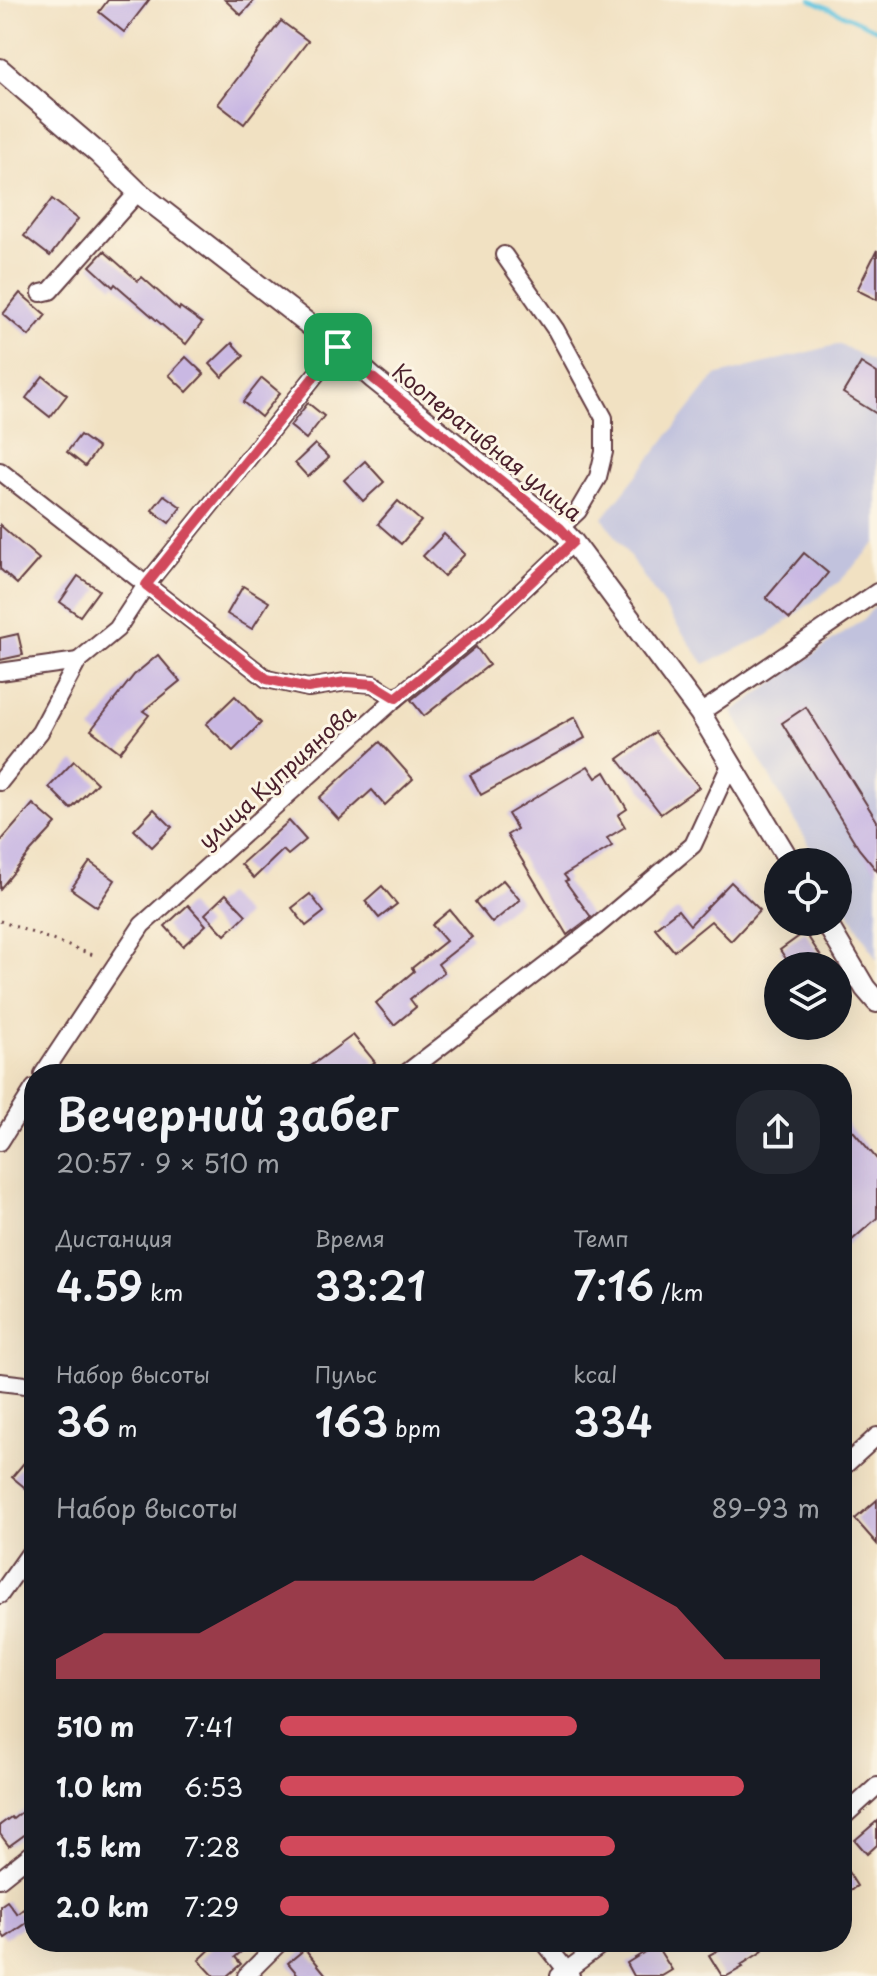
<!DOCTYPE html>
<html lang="ru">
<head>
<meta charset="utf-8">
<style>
  body { margin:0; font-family:"Playpen Sans",sans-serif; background:#242831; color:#f1f3f6; height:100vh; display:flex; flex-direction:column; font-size:30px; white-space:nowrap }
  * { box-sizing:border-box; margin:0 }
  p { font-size:26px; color:#9ea1a6 }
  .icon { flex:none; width:44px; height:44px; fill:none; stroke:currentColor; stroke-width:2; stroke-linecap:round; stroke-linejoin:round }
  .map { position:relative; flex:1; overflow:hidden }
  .panel { position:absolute; left:24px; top:1064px; width:828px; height:888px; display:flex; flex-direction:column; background:#171b24; border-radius:32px; box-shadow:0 8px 32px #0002 }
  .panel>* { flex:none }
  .fabs { position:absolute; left:764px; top:848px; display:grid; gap:16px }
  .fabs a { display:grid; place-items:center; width:88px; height:88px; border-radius:50%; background:#171b24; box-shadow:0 8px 32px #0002; font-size:40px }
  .pin { position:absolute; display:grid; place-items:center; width:68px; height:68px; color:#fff; margin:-34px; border-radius:16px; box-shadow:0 4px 12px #0006 }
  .round { display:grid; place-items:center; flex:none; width:84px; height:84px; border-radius:32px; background:#242831 }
  .head { display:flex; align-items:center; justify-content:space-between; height:136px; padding:0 32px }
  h1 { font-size:44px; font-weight:600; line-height:60px }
  .stats { display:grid; grid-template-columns:repeat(3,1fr); gap:12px; height:136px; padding:8px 32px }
  .stats div { display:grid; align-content:center }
  .stats b { font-size:40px; font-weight:600 }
  .stats small { font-size:22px; font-weight:400 }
  .stats p { font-size:22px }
  .chart { height:224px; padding:16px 32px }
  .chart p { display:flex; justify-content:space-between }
  .chart svg { width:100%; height:144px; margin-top:8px; fill:#d1495b; opacity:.7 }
  ul { padding:0 32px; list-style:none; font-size:26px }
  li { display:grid; grid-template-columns:128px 96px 1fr; align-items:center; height:60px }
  li i { height:20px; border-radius:10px; background:#d1495b }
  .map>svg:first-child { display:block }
  .industrial { fill:#c1c2dd }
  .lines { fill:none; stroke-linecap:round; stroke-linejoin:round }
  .stream { stroke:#62c4e0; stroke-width:4 }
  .building { fill:#c9b8e3 }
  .minor-casing { stroke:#633c42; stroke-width:20 }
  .major-casing { stroke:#633c42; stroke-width:24 }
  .path { stroke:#633c42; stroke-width:3; stroke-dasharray:2 6; stroke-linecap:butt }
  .minor { stroke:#fff; stroke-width:16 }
  .major { stroke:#fff; stroke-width:20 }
  .route-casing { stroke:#fff; stroke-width:16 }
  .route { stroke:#d1495b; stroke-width:10 }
  .labels { text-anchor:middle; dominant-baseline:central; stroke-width:6; stroke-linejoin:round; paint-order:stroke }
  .street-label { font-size:22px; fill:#4a1f2b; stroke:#fcf5e5 }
</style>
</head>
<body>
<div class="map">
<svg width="877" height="1976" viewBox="0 0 877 1976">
  <rect width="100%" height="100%" fill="#fcf5e5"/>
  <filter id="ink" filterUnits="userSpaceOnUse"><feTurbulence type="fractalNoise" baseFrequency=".0125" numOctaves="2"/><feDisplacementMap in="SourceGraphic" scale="16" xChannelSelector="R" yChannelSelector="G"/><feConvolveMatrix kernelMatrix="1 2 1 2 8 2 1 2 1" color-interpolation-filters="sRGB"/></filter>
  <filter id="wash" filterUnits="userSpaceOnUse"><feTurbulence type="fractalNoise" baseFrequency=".006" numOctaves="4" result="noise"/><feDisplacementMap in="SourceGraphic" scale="32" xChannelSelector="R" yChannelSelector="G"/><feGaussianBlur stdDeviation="1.8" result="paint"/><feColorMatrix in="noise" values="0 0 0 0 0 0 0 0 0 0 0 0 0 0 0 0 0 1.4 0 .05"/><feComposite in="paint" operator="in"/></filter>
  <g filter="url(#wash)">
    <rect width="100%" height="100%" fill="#f1e1c2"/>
    <!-- industrial -->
    <g class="industrial">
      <polygon points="840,344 877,364 877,542 840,581 768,635 704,664 603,518 715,376"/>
      <polygon points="877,603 877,960 838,894 838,862 819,862 732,712 865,618"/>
    </g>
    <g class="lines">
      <!-- stream -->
      <polyline class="stream" points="811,0 877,30"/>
    </g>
    <g id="blocks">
      <!-- building -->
      <g class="building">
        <polygon points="108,0 149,0 124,32 99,12"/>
        <polygon points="225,0 255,0 241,15"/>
        <polygon points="281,21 308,41 244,124 218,104"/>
        <polygon points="52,199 78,219 50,256 24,236"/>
        <polygon points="877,250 877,300 857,290"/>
        <polygon points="104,251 138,281 142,277 179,310 180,307 202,323 186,344 169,331 115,284 113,287 90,266"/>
        <polygon points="20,293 46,315 29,336 3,314"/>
        <polygon points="232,343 244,356 222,377 210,364"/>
        <polygon points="186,357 204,374 187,392 169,375"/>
        <polygon points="861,363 877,373 877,414 843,393"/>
        <polygon points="43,376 67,395 50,417 26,398"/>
        <polygon points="262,378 280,393 261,417 243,402"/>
        <polygon points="308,403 324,416 306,439 290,426"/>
        <polygon points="80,435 98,448 85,466 67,452"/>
        <polygon points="315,444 329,458 308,477 295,463"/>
        <polygon points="365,461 384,482 363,501 344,480"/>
        <polygon points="164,495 181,507 169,523 152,510"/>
        <polygon points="398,501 421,521 401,544 378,524"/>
        <polygon points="0,525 39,559 17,584 0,569"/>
        <polygon points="444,534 465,554 444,576 423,556"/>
        <polygon points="804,553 828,573 790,619 766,598"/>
        <polygon points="78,576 99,590 80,616 60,602"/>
        <polygon points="243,586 269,602 252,629 227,614"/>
        <polygon points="18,634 23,655 0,660 0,638"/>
        <polygon points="476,647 489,665 424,716 411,700"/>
        <polygon points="158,655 180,681 143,711 149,715 120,752 91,730 134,675"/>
        <polygon points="235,696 261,723 233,751 206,724"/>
        <polygon points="806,707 877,821 877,871 859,849 782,723"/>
        <polygon points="575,717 585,738 481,795 470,775"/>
        <polygon points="655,732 699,787 661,814 618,759"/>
        <polygon points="380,742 413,779 385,805 372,790 339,820 319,798"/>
        <polygon points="74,761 97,783 71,809 49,787"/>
        <polygon points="588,766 596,778 605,772 627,809 618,815 625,827 607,838 612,846 564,875 568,880 565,881 591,917 567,935 507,835 517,829 508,814"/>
        <polygon points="33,804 56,824 31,851 0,889 0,842"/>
        <polygon points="154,809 172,827 152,847 134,830"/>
        <polygon points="289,821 306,840 288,855 283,850 254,878 241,864"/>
        <polygon points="90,862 115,880 97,907 71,889"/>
        <polygon points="503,880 520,900 492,923 475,902"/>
        <polygon points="731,882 760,910 731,941 711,921 674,951 655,928 678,910 690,925"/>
        <polygon points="382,886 397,904 379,918 365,901"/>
        <polygon points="226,894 246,915 225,935 205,914"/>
        <polygon points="310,894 324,912 306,926 292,908"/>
        <polygon points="188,905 206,925 183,946 165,926"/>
        <polygon points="450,910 472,937 438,964 444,972 410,999 416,1007 394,1025 376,1003 414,971 412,968 446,941 432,925"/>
        <polygon points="805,932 827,966 791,966 780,950"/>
        <polygon points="353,1035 375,1062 360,1074 300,1074"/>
        <polygon points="842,1118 877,1159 877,1218 842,1249"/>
        <polygon points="34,1451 34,1495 12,1477"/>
        <polygon points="877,1500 877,1544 855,1519"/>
        <polygon points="34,1802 34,1828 9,1846 0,1834 0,1825 11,1817 13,1819"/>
        <polygon points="877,1821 877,1845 867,1854 855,1840"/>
        <polygon points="842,1862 857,1886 842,1896"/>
        <polygon points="7,1901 17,1914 34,1901 34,1918 5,1938 0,1931 0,1906"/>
        <polygon points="218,1942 253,1942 235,1957 241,1964 227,1976 214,1976 199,1960"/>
        <polygon points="739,1942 758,1942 763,1951 741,1965 743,1967 727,1976 722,1976 709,1955 729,1944 731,1947"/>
        <polygon points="656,1945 672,1970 662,1976 634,1976 627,1963"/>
        <polygon points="305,1949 327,1976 299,1976 288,1963"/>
      </g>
    </g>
  </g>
  <g filter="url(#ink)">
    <use href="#blocks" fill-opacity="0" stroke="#633c42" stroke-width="2"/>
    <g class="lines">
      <!-- minor casing -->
      <g class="minor-casing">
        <g id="minor">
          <polyline points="504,255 556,330 604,418 604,452 598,477 578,511 560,528"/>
          <polyline points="41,293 50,291 138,192"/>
          <polyline points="0,471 267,679 308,688 346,682 373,684 396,698"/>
          <polyline points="0,672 78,661"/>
          <polyline points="700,713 877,592"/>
          <polyline points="0,782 40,732 78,661 117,629 146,585 338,347"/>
          <polyline points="43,1074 142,925 396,698 488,623 573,542"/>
          <polyline points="405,1074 596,927 693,845 731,763"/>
          <polyline points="0,1142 34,1088"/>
          <polyline points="0,1382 34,1386"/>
          <polyline points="842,1468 877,1436"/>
          <polyline points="0,1595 34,1547"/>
          <polyline points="842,1818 877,1786"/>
          <polyline points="0,1879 34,1852"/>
          <polyline points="544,1942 571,1976"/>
          <polyline points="246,1976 280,1942"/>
          <polyline points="559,1976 605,1942"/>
        </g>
      </g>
      <!-- major casing -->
      <g class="major-casing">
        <g id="major">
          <polyline points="0,69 99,154 138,192 338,347 374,379 560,528 573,542 700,713 790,862"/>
          <polyline points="826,922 865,988 877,1002"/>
        </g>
      </g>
      <!-- path -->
      <polyline class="path" points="0,921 96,956"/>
      <!-- minor -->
      <use href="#minor" class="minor"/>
      <!-- major -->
      <use href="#major" class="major"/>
    </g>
  </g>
  <g class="lines" filter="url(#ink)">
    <!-- route casing -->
    <g class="route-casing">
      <polygon id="route" points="338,347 374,379 560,528 573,542 488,623 396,698 373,684 346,682 308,688 267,679 146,585"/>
    </g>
    <!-- route -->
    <use href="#route" class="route"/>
  </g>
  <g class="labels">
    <!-- street labels -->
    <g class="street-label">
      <text transform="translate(488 441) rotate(39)">Кооперативная улица</text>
      <text transform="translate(276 776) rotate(-42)">улица Куприянова</text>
    </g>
  </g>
</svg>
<div class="fabs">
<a><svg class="icon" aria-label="locate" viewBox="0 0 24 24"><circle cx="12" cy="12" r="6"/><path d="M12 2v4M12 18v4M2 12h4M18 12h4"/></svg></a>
<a><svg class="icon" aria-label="layers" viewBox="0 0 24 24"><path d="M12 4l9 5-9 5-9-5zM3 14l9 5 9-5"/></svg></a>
</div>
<div class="pin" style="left:338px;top:347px;background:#1e9e55"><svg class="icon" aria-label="arrive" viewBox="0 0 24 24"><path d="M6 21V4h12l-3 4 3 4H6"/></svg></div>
<section class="panel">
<div class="head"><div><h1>Вечерний забег</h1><p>20:57 · 9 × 510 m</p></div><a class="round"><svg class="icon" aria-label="share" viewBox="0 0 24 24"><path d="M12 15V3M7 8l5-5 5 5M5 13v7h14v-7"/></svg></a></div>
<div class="stats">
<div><p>Дистанция</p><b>4.59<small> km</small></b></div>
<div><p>Время</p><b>33:21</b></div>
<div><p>Темп</p><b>7:16<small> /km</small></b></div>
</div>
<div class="stats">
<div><p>Набор высоты</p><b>36<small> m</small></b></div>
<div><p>Пульс</p><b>163<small> bpm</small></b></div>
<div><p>kcal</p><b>334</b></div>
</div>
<div class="chart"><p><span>Набор высоты</span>89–93 m</p>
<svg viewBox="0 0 160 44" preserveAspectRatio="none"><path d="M0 44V38L10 30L20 30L30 30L40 22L50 14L60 14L70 14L80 14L90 14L100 14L110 6L120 14L130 22L140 38L150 38L160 38V44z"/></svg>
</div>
<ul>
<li><b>510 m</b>7:41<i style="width:55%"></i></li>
<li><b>1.0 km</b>6:53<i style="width:86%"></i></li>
<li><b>1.5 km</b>7:28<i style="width:62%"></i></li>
<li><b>2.0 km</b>7:29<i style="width:61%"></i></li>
</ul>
</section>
</div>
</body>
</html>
